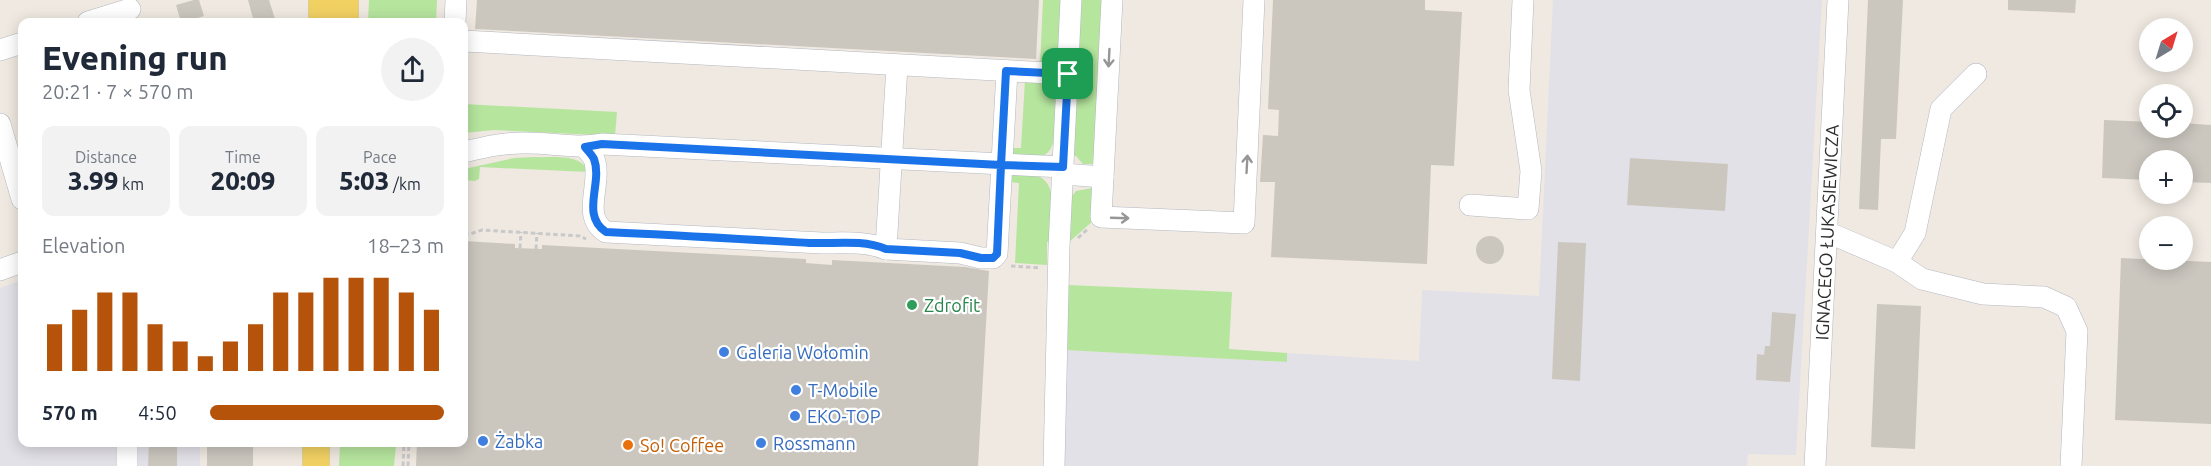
<!DOCTYPE html>
<html lang="en">
<head>
<meta charset="utf-8">
<style>
  body { margin:0; font-family:Ubuntu,sans-serif; background:#f2f2f3; color:#1f2937; height:100vh; display:flex; flex-direction:column; font-size:22px; white-space:nowrap }
  * { box-sizing:border-box; margin:0 }
  p { font-size:20px; color:#747a83 }
  .icon { flex:none; width:33px; height:33px; fill:none; stroke:currentColor; stroke-width:2; stroke-linecap:round; stroke-linejoin:round }
  .map { position:relative; flex:1; overflow:hidden }
  .side { position:absolute; left:18px; top:18px; width:450px; height:429px; display:flex; flex-direction:column; background:#fff; border-radius:12px; box-shadow:0 3px 15px #0003 }
  .side>* { flex:none }
  .needle { width:39px; rotate:38deg }
  .fabs { position:absolute; left:2139px; top:18px; display:grid; gap:12px }
  .fabs a { display:grid; place-items:center; width:54px; height:54px; border-radius:50%; background:#fff; box-shadow:0 3px 15px #0003; font-size:30px }
  .pin { position:absolute; display:grid; place-items:center; width:51px; height:51px; color:#fff; margin:-26px; border-radius:12px; box-shadow:0 3px 9px #0006 }
  .round { display:grid; place-items:center; flex:none; width:63px; height:63px; border-radius:32px; background:#f2f2f3 }
  .headline { display:flex; align-items:center; justify-content:space-between; height:102px; padding:0 24px }
  h1 { font-size:33px; font-weight:800; line-height:45px }
  .figures { display:grid; grid-template-columns:repeat(3,1fr); gap:9px; height:102px; padding:6px 24px }
  .figures div { display:grid; align-content:center; border-radius:12px; background:#f2f2f3; text-align:center }
  .figures b { font-size:26px; font-weight:800 }
  .figures small { font-size:16px; font-weight:400 }
  .figures p { font-size:16px }
  .chart { height:168px; padding:12px 24px }
  .chart p { display:flex; justify-content:space-between }
  .chart svg { width:100%; height:108px; margin-top:6px; stroke:#b45309; stroke-width:6 }
  ul { padding:0 24px; list-style:none; font-size:20px }
  li { display:grid; grid-template-columns:96px 72px 1fr; align-items:center; height:45px }
  li i { height:15px; border-radius:8px; background:#b45309 }
  .map>svg:first-child { display:block }
  .industrial { fill:#e3e1e8 }
  .grass { fill:#b6e59e }
  .building { fill:#cbc7bf }
  .lines { fill:none; stroke-linecap:round; stroke-linejoin:round }
  .minor-casing { stroke:#b4b7c1; stroke-width:22 }
  .major-casing { stroke:#c9c9c9; stroke-width:28 }
  .path { stroke:#c9c9c9; stroke-width:3; stroke-dasharray:4.5 3; stroke-linecap:butt }
  .minor { stroke:#fff; stroke-width:21 }
  .major { stroke:#f2d163; stroke-width:27 }
  .oneway { stroke:#969696 }
  .route-casing { stroke:#fff; stroke-width:12 }
  .route { stroke:#1a73e8; stroke-width:8 }
  .leisure-dot { fill:#2e9e5b; stroke:#fff; stroke-width:2 }
  .shop-dot { fill:#3f7fe0; stroke:#fff; stroke-width:2 }
  .food-dot { fill:#e8710a; stroke:#fff; stroke-width:2 }
  .labels { text-anchor:middle; dominant-baseline:central; stroke-width:4.5; stroke-linejoin:round; paint-order:stroke }
  .street-label { font-size:18px; fill:#2e2e2e; stroke:#fff }
  .leisure-label { font-size:18px; fill:#27864d; stroke:#fff; text-anchor:start }
  .shop-label { font-size:18px; fill:#366cbe; stroke:#fff; text-anchor:start }
  .food-label { font-size:18px; fill:#c56008; stroke:#fff; text-anchor:start }
</style>
</head>
<body>
<div class="map">
<svg width="2211" height="466" viewBox="0 0 2211 466">
  <rect width="100%" height="100%" fill="#efe9e1"/>
  <!-- industrial -->
  <g class="industrial">
    <polygon points="1553,0 1822,0 1796,455 1748,454 1747,466 1062,466 1065,350 1286,362 1287,353 1419,361 1422,290 1539,296"/>
    <polygon points="22,280 22,442 200,443 200,466 0,466 0,288"/>
  </g>
  <!-- grass -->
  <g class="grass">
    <polygon points="369,0 437,0 436,22 368,22"/>
    <polygon points="1043,0 1063,0 1059,59 1054,64 1040,65"/>
    <polygon points="1080,0 1106,0 1095,161 1092,164 1083,164 1076,156 1072,155"/>
    <path d="M1025 80 1053 83 1057 89C1056 106 1061 148 1043 156 1036 159 1023 157 1015 157L1010 148H1021Z"/>
    <polygon points="464,104 617,112 615,136 494,130 464,133"/>
    <path d="M535 157C552 158 582 153 588 172L480 167 479 179 475 181 464 180V169L514 158Z"/>
    <path d="M1014 174C1021 175 1031 174 1038 176 1060 185 1051 223 1051 242H1047V265L1015 263 1019 183 1008 182Z"/>
    <polygon points="1092,188 1094,220 1068,243 1069,200 1076,191"/>
    <polygon points="1067,285 1232,292 1229,349 1287,353 1287,362 1065,350"/>
    <polygon points="340,443 340,442 401,443 401,445 396,445 394,466 339,466"/>
  </g>
  <!-- building -->
  <g class="building">
    <polygon points="194,0 199,0 204,16 194,19 195,22 181,22 176,5"/>
    <polygon points="248,0 269,0 276,22 254,22"/>
    <polygon points="477,0 1039,0 1036,59 475,29"/>
    <polygon points="1273,0 1425,0 1425,10 1462,12 1454,166 1431,165 1427,264 1271,257 1275,182 1260,182 1263,135 1278,136 1279,110 1268,109"/>
    <polygon points="1868,0 1903,0 1896,139 1881,139 1878,210 1859,209"/>
    <polygon points="2008,0 2076,0 2075,13 2008,10"/>
    <polygon points="2104,120 2150,122 2150,128 2182,128 2182,123 2211,125 2211,183 2182,182 2182,160 2150,160 2150,180 2102,178"/>
    <polygon points="1630,158 1728,164 1725,211 1627,205"/>
    <circle cx="1490" cy="250" r="14"/>
    <polygon points="464,241 515,244 515,248 542,249 542,245 806,259 806,263 832,265 832,260 965,267 989,271 978,466 416,466 417,442 464,442"/>
    <polygon points="1558,242 1586,243 1580,381 1552,379"/>
    <polygon points="2121,258 2211,262 2211,424 2115,420"/>
    <polygon points="1877,304 1921,306 1915,449 1871,447"/>
    <polygon points="1772,312 1796,314 1790,382 1756,380 1757,354 1764,355 1765,346 1770,346"/>
    <polygon points="149,442 177,442 177,466 148,466"/>
    <rect x="207" y="442" width="46" height="24"/>
  </g>
  <g class="lines">
    <!-- minor casing -->
    <g class="minor-casing">
      <g id="minor">
        <polyline points="1112,0 1101,217 1244,223 1254,0"/>
        <polyline points="88,22 130,9"/>
        <polyline points="455,22 456,0"/>
        <polyline points="464,41 1068,74"/>
        <polyline points="0,50 22,43"/>
        <polyline points="0,124 22,199"/>
        <path d="M585 147C588 151 592 155 594 159 603 183 580 216 606 232L822 243C844 243 866 241 886 249L960 253 981 258H993L997 254 1007 71"/>
        <path d="M464 152C485 147 506 142 528 143 553 143 577 149 602 144L1063 167"/>
        <polyline points="1063,174 1103,177"/>
        <polyline points="1470,205 1528,209 1531,171 1519,90 1523,0"/>
        <polyline points="1827,232 1897,262 1922,279 1983,294 2044,297 2066,307 2077,331 2071,466"/>
        <polyline points="886,249 897,66"/>
        <polyline points="1897,262 1915,233 1941,109 1976,74"/>
        <polyline points="0,270 22,262"/>
        <polyline points="127,442 127,466"/>
        <polyline points="1054,466 1059,247 1071,0"/>
        <path id="s1" d="M1815 466 1838 0"/>
      </g>
    </g>
    <!-- major casing -->
    <g class="major-casing">
      <g id="major">
        <polyline points="345,0 345,22"/>
        <polyline points="322,22 322,0"/>
        <polyline points="316,466 316,442"/>
      </g>
    </g>
    <!-- path -->
    <g class="path">
      <polyline points="464,234 470,234 482,230 580,236 586,239"/>
      <polyline points="1078,238 1089,228"/>
      <polyline points="520,248 521,232"/>
      <polyline points="536,249 537,233"/>
      <polyline points="1011,266 1040,268"/>
      <polyline points="403,466 404,442"/>
      <polyline points="408,466 409,442"/>
    </g>
    <!-- minor -->
    <use href="#minor" class="minor"/>
    <!-- major -->
    <use href="#major" class="major"/>
  </g>
  <!-- one-way arrows -->
  <defs><path id="oneway-shaft" d="M-6 0H5M1.5-3L5.5 0L1.5 3" fill="none" stroke-width="1.6" stroke-linecap="round" stroke-linejoin="round" transform="scale(1.5)"/></defs>
  <g class="oneway">
    <use href="#oneway-shaft" transform="translate(1109 58) rotate(93)"/>
    <use href="#oneway-shaft" transform="translate(1247 164) rotate(-87)"/>
    <use href="#oneway-shaft" transform="translate(1120 218) rotate(2)"/>
  </g>
  <g class="lines">
    <!-- route casing -->
    <g class="route-casing">
      <path id="route" d="M1068 74 1006 71 1001 165 602 144 585 147C588 151 592 155 594 159 603 183 580 215 606 232 674 235 741 239 809 243 834 244 862 239 886 249L960 253 981 258H993L997 254 1001 165 1063 167 1068 74"/>
    </g>
    <!-- route -->
    <use href="#route" class="route"/>
  </g>
  <!-- markers -->
  <circle class="leisure-dot" cx="912" cy="305" r="6"/>
  <g class="shop-dot">
    <circle cx="724" cy="352" r="6"/>
    <circle cx="796" cy="390" r="6"/>
    <circle cx="795" cy="416" r="6"/>
    <circle cx="483" cy="441" r="6"/>
    <circle cx="761" cy="443" r="6"/>
  </g>
  <circle class="food-dot" cx="628" cy="445" r="6"/>
  <g class="labels">
    <!-- street labels -->
    <g class="street-label">
      <text stroke="none"><textPath href="#s1" startOffset="234">IGNACEGO ŁUKASIEWICZA</textPath></text>
    </g>
    <!-- leisure labels -->
    <g class="leisure-label">
      <text x="924" y="305">Zdrofit</text>
    </g>
    <!-- shop labels -->
    <g class="shop-label">
      <text x="736" y="352">Galeria Wołomin</text>
      <text x="808" y="390">T-Mobile</text>
      <text x="807" y="416">EKO-TOP</text>
      <text x="495" y="441">Żabka</text>
      <text x="773" y="443">Rossmann</text>
    </g>
    <!-- food labels -->
    <g class="food-label">
      <text x="640" y="445">So! Coffee</text>
    </g>
  </g>
</svg>
<div class="fabs">
<a><svg class="needle" viewBox="-14 -14 28 28"><path d="M0-13l5 13h-10z" fill="#e53935"/><path d="M0 13l5-13h-10z" fill="#747a83"/></svg></a>
<a><svg class="icon" aria-label="locate" viewBox="0 0 24 24"><circle cx="12" cy="12" r="6"/><path d="M12 2v4M12 18v4M2 12h4M18 12h4"/></svg></a>
<a>+</a>
<a>−</a>
</div>
<div class="pin" style="left:1068px;top:74px;background:#1e9e55"><svg class="icon" aria-label="arrive" viewBox="0 0 24 24"><path d="M6 21V4h12l-3 4 3 4H6"/></svg></div>
<section class="side">
<div class="headline"><div><h1>Evening run</h1><p>20:21 · 7 × 570 m</p></div><a class="round"><svg class="icon" aria-label="share" viewBox="0 0 24 24"><path d="M12 15V3M7 8l5-5 5 5M5 13v7h14v-7"/></svg></a></div>
<div class="figures">
<div><p>Distance</p><b>3.99<small> km</small></b></div>
<div><p>Time</p><b>20:09</b></div>
<div><p>Pace</p><b>5:03<small> /km</small></b></div>
</div>
<div class="chart"><p><span>Elevation</span>18–23 m</p>
<svg viewBox="0 0 160 44" preserveAspectRatio="none"><path d="M5 44V25M15 44V19M25 44V12M35 44V12M45 44V25M55 44V32M65 44V38M75 44V32M85 44V25M95 44V12M105 44V12M115 44V6M125 44V6M135 44V6M145 44V12M155 44V19"/></svg>
</div>
<ul>
<li><b>570 m</b>4:50<i style="width:100%"></i></li>
</ul>
</section>
</div>
</body>
</html>
